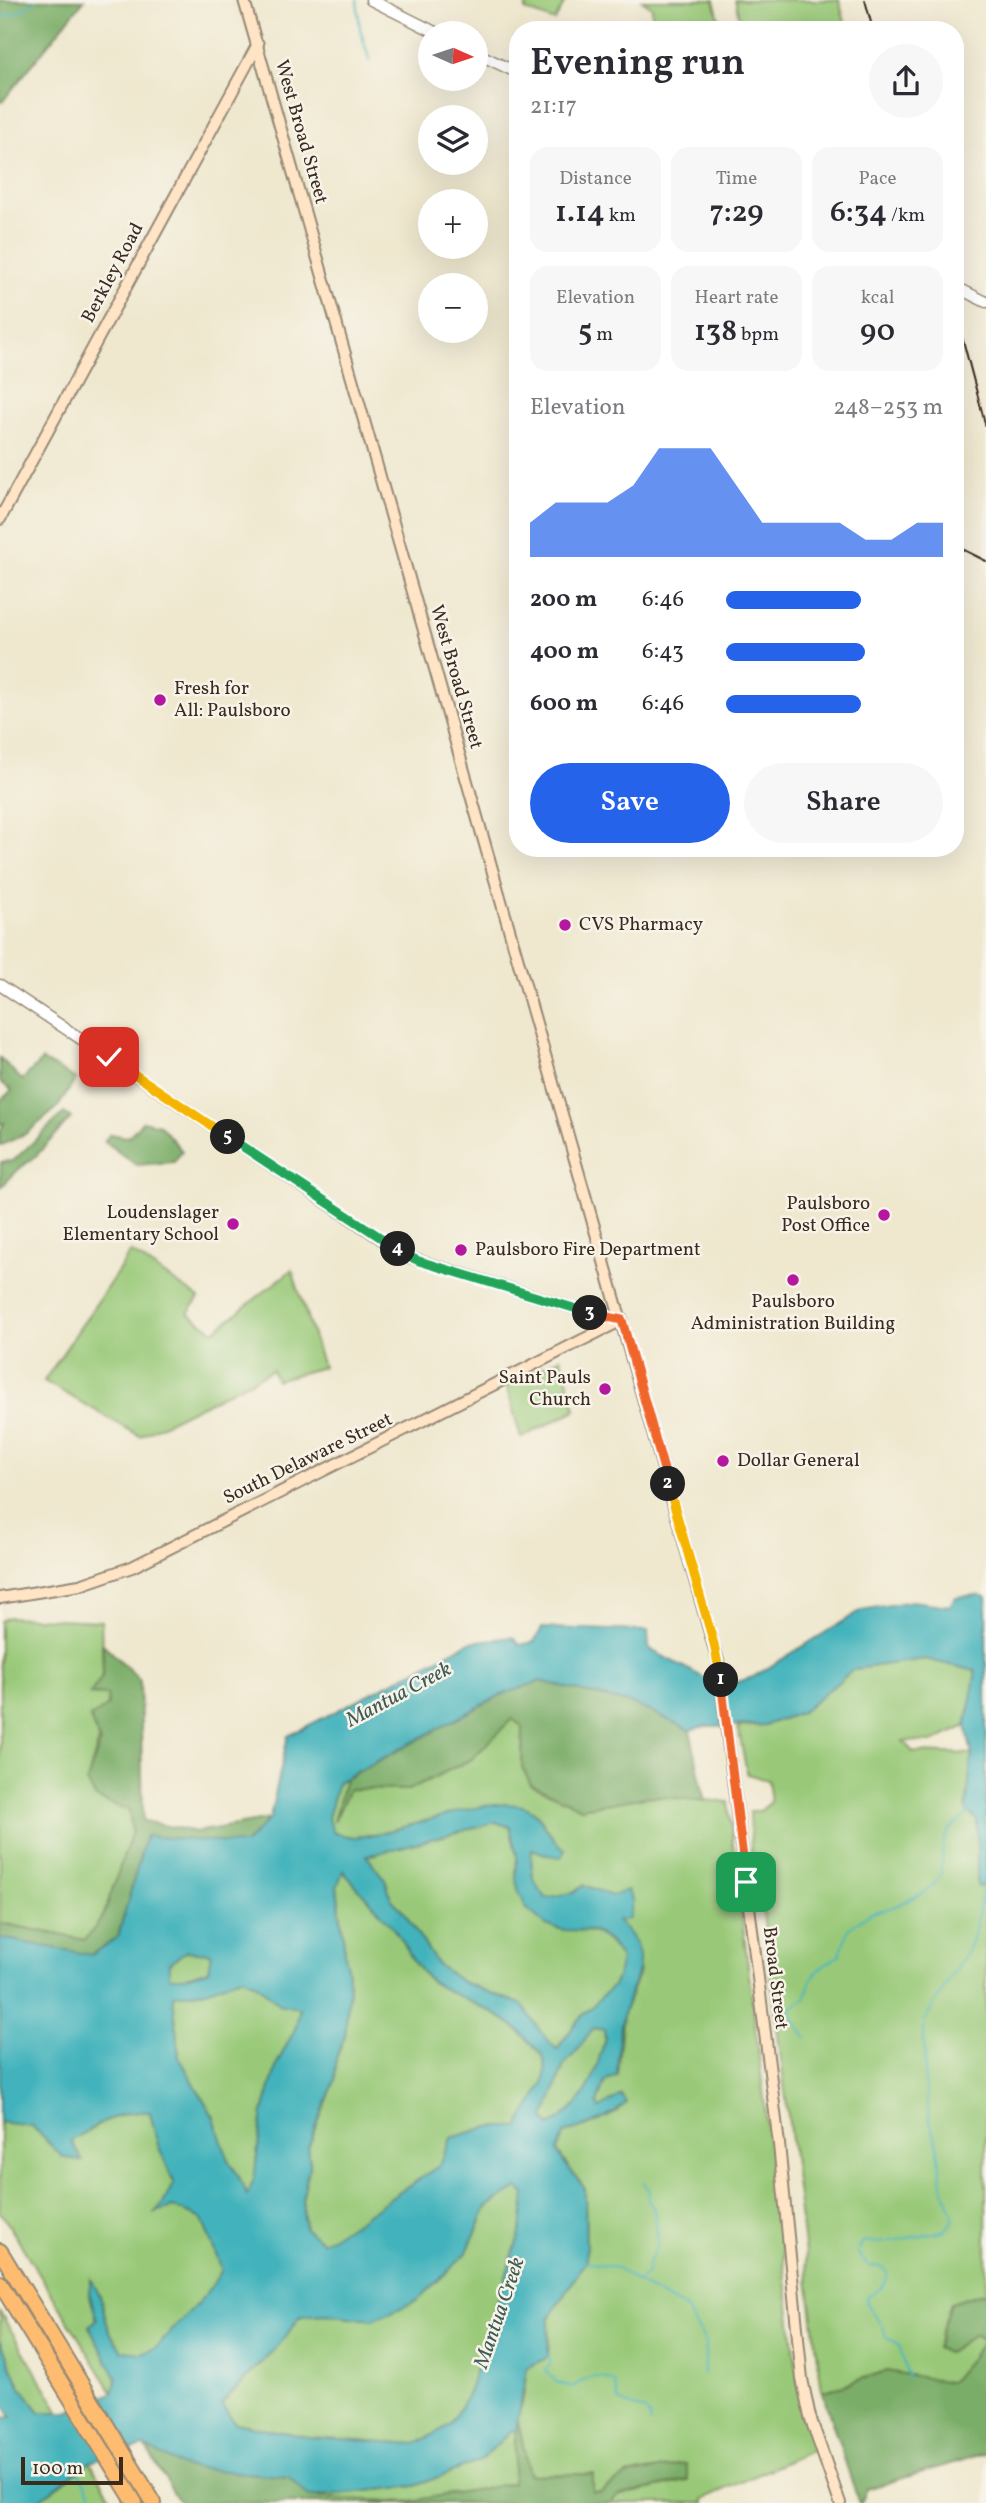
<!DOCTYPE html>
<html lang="en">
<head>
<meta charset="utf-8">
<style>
  body { margin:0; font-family:Vollkorn,serif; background:#f7f7f7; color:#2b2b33; height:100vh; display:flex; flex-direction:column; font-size:26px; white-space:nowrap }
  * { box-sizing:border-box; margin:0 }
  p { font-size:23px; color:#7c7c81 }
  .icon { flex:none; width:38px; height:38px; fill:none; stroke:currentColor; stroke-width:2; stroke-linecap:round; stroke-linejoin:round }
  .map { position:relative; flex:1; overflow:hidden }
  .details { position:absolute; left:509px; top:21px; width:455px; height:836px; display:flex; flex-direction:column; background:#fff; border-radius:28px; box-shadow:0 7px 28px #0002 }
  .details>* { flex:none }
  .needle { width:46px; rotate:93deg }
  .tools { position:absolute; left:418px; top:21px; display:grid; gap:14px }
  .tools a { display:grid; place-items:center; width:70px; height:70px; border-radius:50%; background:#fff; box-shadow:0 7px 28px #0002; font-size:35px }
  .scale { position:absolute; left:21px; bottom:18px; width:102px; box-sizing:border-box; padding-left:7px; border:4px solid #3b2a1e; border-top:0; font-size:19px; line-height:24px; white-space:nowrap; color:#3b2a1e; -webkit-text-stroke:5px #f7f3e8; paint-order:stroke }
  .pin { position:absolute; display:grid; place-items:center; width:60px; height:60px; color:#fff; margin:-30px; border-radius:14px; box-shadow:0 4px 10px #0006 }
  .km { position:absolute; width:35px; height:35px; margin:-18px; border-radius:50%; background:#222; color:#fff; font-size:19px; line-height:35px; text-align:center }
  .round { display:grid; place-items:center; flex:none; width:74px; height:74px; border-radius:37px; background:#f7f7f7 }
  .head { display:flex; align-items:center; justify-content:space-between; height:119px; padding:0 21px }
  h1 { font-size:38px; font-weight:600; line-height:52px }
  .figures { display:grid; grid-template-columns:repeat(3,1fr); gap:10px; height:119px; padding:7px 21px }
  .figures div { display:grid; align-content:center; border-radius:18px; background:#f7f7f7; text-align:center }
  .figures b { font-size:30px; font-weight:600 }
  .figures small { font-size:19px; font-weight:400 }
  .figures p { font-size:19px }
  .chart { height:196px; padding:14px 21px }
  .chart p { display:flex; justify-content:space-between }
  .chart svg { width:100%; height:126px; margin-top:7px; fill:#2563eb; opacity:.7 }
  .cta { display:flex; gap:14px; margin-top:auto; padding:14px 21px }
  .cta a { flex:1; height:80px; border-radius:42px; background:#2563eb; color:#fff; font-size:28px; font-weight:600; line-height:80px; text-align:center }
  .cta a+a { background:#f7f7f7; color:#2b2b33 }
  ul { padding:0 21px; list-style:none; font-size:23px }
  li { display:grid; grid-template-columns:112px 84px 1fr; align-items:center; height:52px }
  li i { height:18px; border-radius:9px; background:#2563eb }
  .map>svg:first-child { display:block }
  .green { fill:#99c978; stroke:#6a7a4b; stroke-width:2 }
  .forest { fill:#7aad68; stroke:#5a6c43; stroke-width:2 }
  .water { fill:#43b3bc; stroke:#3f6e6d; stroke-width:2; fill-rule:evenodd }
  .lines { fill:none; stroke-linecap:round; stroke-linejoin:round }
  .stream { stroke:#43b3bc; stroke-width:2 }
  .tertiary-casing { stroke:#958976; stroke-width:13 }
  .secondary-casing { stroke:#958976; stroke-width:14 }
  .motorway-casing { stroke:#958976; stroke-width:18 }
  .tertiary { stroke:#fff; stroke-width:10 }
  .secondary { stroke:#ffe4c6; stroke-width:10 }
  .motorway { stroke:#febc71; stroke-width:14 }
  .rail { stroke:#3b2a1e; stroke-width:2 }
  .split-1-casing { stroke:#fff; stroke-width:14 }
  .split-2-casing { stroke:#fff; stroke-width:14 }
  .split-3-casing { stroke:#fff; stroke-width:14 }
  .split-4-casing { stroke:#fff; stroke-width:14 }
  .split-5-casing { stroke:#fff; stroke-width:14 }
  .split-6-casing { stroke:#fff; stroke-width:14 }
  .split-1 { stroke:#f0652b; stroke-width:9 }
  .split-2 { stroke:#f5b400; stroke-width:9 }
  .split-3 { stroke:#f0652b; stroke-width:9 }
  .split-4 { stroke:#22a559; stroke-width:9 }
  .split-5 { stroke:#22a559; stroke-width:9 }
  .split-6 { stroke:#f5b400; stroke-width:9 }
  .poi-dot { fill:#b5179e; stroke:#f7f3e8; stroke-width:2.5 }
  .labels { text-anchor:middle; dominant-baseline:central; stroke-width:5; stroke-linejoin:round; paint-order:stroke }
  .street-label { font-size:19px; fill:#3b2a1e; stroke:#f7f3e8 }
  .poi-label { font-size:19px; fill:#3b2a1e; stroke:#f7f3e8; text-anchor:start }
  .water-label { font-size:21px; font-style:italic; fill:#3e5a55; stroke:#f7f3e8 }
</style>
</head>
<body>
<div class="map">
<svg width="986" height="2503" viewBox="0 0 986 2503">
  <rect width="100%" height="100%" fill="#f7f3e8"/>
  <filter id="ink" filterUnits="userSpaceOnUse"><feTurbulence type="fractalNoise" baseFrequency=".0143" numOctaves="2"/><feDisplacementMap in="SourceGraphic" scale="14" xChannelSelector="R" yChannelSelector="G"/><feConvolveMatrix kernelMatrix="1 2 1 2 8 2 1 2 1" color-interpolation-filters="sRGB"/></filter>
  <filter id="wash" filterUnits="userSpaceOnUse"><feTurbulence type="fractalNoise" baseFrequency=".00686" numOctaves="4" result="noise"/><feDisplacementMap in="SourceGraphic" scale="28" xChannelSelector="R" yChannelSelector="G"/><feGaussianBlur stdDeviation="1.57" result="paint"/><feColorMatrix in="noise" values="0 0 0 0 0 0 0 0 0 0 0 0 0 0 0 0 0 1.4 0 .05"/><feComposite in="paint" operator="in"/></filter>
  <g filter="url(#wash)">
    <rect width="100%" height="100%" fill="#efe8cf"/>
    <!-- green -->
    <g class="green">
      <polygon points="529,0 566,0 555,21 525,10"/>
      <polygon points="642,0 714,0 722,30 652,30 652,7"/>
      <polygon points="735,0 839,0 847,30 742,30"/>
      <polygon points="131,1252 199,1298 188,1313 214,1331 292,1270 323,1367 276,1380 272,1370 140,1436 44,1381"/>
      <polygon points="561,1358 576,1410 521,1438 506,1385"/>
      <polygon points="8,1617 101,1621 103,1675 90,1694 107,1695 108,1706 87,1782 96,1798 129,1810 132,1832 103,1917 85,1940 0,1923 0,1621"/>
      <polygon points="925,1659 976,1671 966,1726 932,1742 903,1741 913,1752 972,1754 966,1809 977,1819 977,1886 986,1887 986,2292 951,2303 948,2352 975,2334 985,2341 950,2383 886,2371 822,2392 760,1888 751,1855 750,1811 760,1811 771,1802 768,1780 747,1774 738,1727 765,1725 802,1712 854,1669"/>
      <path d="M512 1718 523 1727 522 1767 581 1808 652 1796 728 1802 801 2404 815 2449 703 2499 704 2503H610L616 2496 688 2481 686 2464 627 2475 601 2492H593L592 2474 529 2475 517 2416 522 2405 527 2368 548 2357 549 2318 586 2261 585 2189 557 2151 564 2133 585 2127 618 2112 621 2095 600 2109 597 2103 605 2080 617 2075 623 2014 639 1972 617 1920 612 1896 573 1893 545 1899C532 1881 530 1869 532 1848L548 1855 557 1845C550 1833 543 1818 531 1810 498 1790 397 1835 355 1837 348 1837 340 1834 334 1833L327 1818 338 1782 345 1779 336 1816 348 1788 408 1790 472 1759Z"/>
      <path d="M496 1822 510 1827 517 1856 516 1878 564 1930C594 1931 604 1931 621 1959L617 1978 613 1986 578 2020 556 2050 540 2031 523 2005 462 1982 437 1964 403 1911 392 1900 385 1880 366 1855Z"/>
      <path d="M342 1870C359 1889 377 1907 392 1926 408 1946 413 1971 437 1985 472 2006 503 2011 531 2043 535 2048 543 2054 544 2060 553 2088 526 2103 519 2127H488L440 2165 347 2228 322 2242 305 2228 302 2199 310 2163 308 2148 335 2080 336 2058 345 2036 349 1985 337 1887Z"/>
      <polygon points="186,1951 211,1953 208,1971 185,1977 169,1977 170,1963"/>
      <polygon points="242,1977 254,1982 281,2005 300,2007 296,2027 277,2064 263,2112 254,2179 248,2197 238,2175 228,2160 214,2118 179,2057 173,1995 206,1991"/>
      <path d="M593 2028 604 2029C608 2053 589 2093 573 2111 567 2117 557 2121 550 2126L545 2118 564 2064 576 2052Z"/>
      <polygon points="130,2111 150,2112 158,2145 174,2183 163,2204 156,2211 173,2207 202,2219 222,2270 207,2293 156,2348 141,2353 123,2352 109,2331 100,2296 89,2292 97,2320 89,2326 117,2378 113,2393 0,2211 0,2122 32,2126 63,2157 82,2160 70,2141 110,2119"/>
      <polygon points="518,2187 526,2195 521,2230 468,2393 450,2425 416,2444 308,2437 235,2423 221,2405 277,2347 301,2316 326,2314 373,2320 466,2254 487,2207"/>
      <polygon points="0,2312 60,2412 40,2412 20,2386 0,2340"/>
      <polygon points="511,2430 516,2431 513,2483 406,2502 309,2497 415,2486 480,2461"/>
      <polygon points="90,2462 115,2503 35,2503"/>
    </g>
    <!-- forest -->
    <g class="forest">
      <polygon points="0,0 84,0 2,102 0,100"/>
      <polygon points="0,1058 22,1080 42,1060 76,1079 57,1108 27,1133 0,1146 0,1132 4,1123 0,1124 0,1101 12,1090 0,1082"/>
      <polygon points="64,1113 71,1118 36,1156 19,1169 0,1188 1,1162 13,1161"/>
      <polygon points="143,1121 160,1125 182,1151 174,1162 136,1165 104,1141 110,1134 128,1137"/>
      <polygon points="103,1644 140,1680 143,1821 196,1832 270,1819 245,1845 146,1836 118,1937 91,1955 0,1938 0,1923 85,1940 103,1917 132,1832 129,1810 96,1798 87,1782 100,1742 90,1718 108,1706 107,1695 90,1694 103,1675"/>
      <polygon points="540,1681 636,1705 690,1730 705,1801 652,1796 581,1808 531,1785 522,1767 523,1727 512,1719 472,1759 408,1790 349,1789 334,1822 345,1779 501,1695"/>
      <polygon points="986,2292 986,2453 867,2489 861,2503 859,2503 822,2392 886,2371 950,2382 985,2341 975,2334 947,2353 936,2348 951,2303"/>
      <polygon points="517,2416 529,2475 593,2474 593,2492 601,2492 627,2475 686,2464 688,2480 617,2496 610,2503 180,2503 145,2446 184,2467 289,2477 309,2497 406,2502 512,2483"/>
    </g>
    <!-- water -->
    <path class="water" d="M978 1595 986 1597V1887L977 1886V1820L966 1810 972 1754 966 1726 976 1671 925 1659 854 1669 802 1712 765 1725 706 1726 690 1730 636 1705 540 1681 501 1695 338 1782 328 1818 334 1833C340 1834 348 1837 355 1837 400 1835 486 1793 525 1807 546 1815 547 1840 565 1849L561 1857 548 1855 532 1849C530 1870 532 1881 545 1898L573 1893 584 1885 612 1896 627 1890 633 1901 629 1919 617 1920C656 1959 634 1972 623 2015 618 2034 618 2055 617 2075L605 2081 597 2103 600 2108 621 2095 626 2103C611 2119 585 2127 565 2133L557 2151 564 2162 585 2189 586 2261 549 2318 548 2357 527 2368 516 2431 511 2430 480 2461 415 2486 309 2497 289 2477 184 2467 144 2446 90 2462 35 2503H0V2419L12 2417 0 2399V2340L20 2386 40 2412H68L112 2393 117 2379 89 2326 97 2320 89 2292 91 2279 100 2296 109 2331 122 2351 141 2353 156 2348 207 2293 222 2270 202 2219 173 2207 155 2212 163 2204 174 2182 158 2145 150 2112C118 2110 96 2125 71 2141L82 2161 63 2157 32 2126 0 2122V1938L92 1955 118 1937 146 1836 245 1844 270 1818 288 1736 470 1642 512 1637 520 1645 534 1642 542 1628 648 1631 649 1649 714 1683H735L753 1677 862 1610 912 1601 949 1606 956 1597ZM496 1822 510 1827 517 1856 516 1878 519 1892 526 1908 546 1925 564 1930 594 1931 610 1942 621 1959 617 1978 613 1986 578 2020 557 2050 540 2031 523 2005 462 1982 437 1964 403 1911 392 1900 385 1880 367 1856ZM343 1871C359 1889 377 1907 392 1927 408 1946 414 1971 437 1985 473 2006 503 2010 531 2043 536 2048 543 2054 544 2060 552 2088 526 2103 519 2127H488L451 2138 440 2165 347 2228 322 2242 305 2228 302 2199 310 2163 308 2148 335 2080 336 2058 345 2036 349 1985 337 1887ZM186 1951 211 1953 208 1971 185 1977H169L170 1963ZM241 1977 254 1982 281 2005 300 2008 296 2027 277 2064 263 2112 254 2179 247 2196 238 2175 228 2160 214 2118 179 2057 173 1995 206 1991ZM593 2028 604 2030 605 2038C593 2081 589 2101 550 2126L545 2118 564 2064 576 2052ZM518 2188 525 2194 521 2230 468 2393 450 2425 416 2444 308 2437 235 2423 221 2404 277 2347 301 2316 326 2314 373 2320 417 2301 466 2254 487 2207Z"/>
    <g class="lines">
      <!-- stream -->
      <g class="stream">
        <polyline points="357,0 360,29 370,62"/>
        <polyline points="0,17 18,13 36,0"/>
        <polyline points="806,2038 790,2014 791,2008 805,1999 810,1982 819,1969 840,1955 848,1929 871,1913 893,1907 925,1892 934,1885 941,1874 943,1846 946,1835 951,1828 969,1813"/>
        <polyline points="584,2261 617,2268 645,2287 685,2308 706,2343 704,2374"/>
        <polyline points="639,2282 647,2274 647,2266 657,2247 658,2238 654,2209 648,2200 649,2192 644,2182"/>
        <path d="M548 2357 551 2361 546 2370 556 2382 572 2387C587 2377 598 2373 615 2383L619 2401C631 2410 649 2403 651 2424"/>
        <path d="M908 2377 899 2344 887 2338 883 2326 866 2302 867 2297C878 2290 888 2287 887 2272L881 2267 868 2266 857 2253 863 2241 881 2243 943 2231 953 2222V2215L942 2184 938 2147 929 2119 925 2080 924 2021 967 1951 974 1934 984 1885"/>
        <polyline points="78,2471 97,2503"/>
      </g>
    </g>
  </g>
  <g filter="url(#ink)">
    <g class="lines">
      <!-- tertiary casing -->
      <g class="tertiary-casing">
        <g id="tertiary">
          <polyline points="371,0 437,33"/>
          <polyline points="476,53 518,73"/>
          <polyline points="956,287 986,302"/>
          <polyline points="0,985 408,1257 609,1319 622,1320"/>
        </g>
      </g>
      <!-- secondary casing -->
      <g class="secondary-casing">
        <g id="secondary">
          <polyline points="244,0 718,1661 779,2144 802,2379 810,2417 840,2503"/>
          <polyline points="0,519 258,44"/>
          <polyline points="0,1598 80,1585 132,1567 622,1320"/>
        </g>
      </g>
      <!-- motorway casing -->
      <g class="motorway-casing">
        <g id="motorway">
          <polyline points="0,2251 154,2503"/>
          <polyline points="0,2283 135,2503"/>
        </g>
      </g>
      <!-- tertiary -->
      <use href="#tertiary" class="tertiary"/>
      <!-- secondary -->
      <use href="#secondary" class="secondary"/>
      <!-- motorway -->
      <use href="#motorway" class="motorway"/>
      <!-- rail -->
      <g class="rail">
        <polyline points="865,0 873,30"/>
        <polyline points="956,314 986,427"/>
        <polyline points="956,546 986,561"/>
      </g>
    </g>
  </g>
  <g class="lines" filter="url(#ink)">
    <!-- split-1 casing -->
    <g class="split-1-casing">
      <polyline id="split-1" points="721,1680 746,1882"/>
    </g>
    <!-- split-2 casing -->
    <g class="split-2-casing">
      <polyline id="split-2" points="668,1484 714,1644 721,1680"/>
    </g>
    <!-- split-3 casing -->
    <g class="split-3-casing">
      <polyline id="split-3" points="590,1313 622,1320 668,1484"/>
    </g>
    <!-- split-4 casing -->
    <g class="split-4-casing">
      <polyline id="split-4" points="398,1249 408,1256 419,1261 590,1313"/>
    </g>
    <!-- split-5 casing -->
    <g class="split-5-casing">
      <polyline id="split-5" points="228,1137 398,1249"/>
    </g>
    <!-- split-6 casing -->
    <g class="split-6-casing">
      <polyline id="split-6" points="109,1057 228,1137"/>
    </g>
    <!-- split-1 -->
    <use href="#split-1" class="split-1"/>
    <!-- split-2 -->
    <use href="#split-2" class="split-2"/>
    <!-- split-3 -->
    <use href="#split-3" class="split-3"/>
    <!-- split-4 -->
    <use href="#split-4" class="split-4"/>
    <!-- split-5 -->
    <use href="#split-5" class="split-5"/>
    <!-- split-6 -->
    <use href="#split-6" class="split-6"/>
  </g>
  <!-- markers -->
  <g class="poi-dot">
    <circle cx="160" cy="700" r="7"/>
    <circle cx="565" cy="925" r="7"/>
    <circle cx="884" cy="1215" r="7"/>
    <circle cx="233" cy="1224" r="7"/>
    <circle cx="461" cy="1250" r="7"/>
    <circle cx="793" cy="1280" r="7"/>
    <circle cx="605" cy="1389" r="7"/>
    <circle cx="723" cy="1461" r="7"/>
  </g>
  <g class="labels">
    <!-- street labels -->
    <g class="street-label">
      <text transform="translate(301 132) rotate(74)">West Broad Street</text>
      <text transform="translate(113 273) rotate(-62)">Berkley Road</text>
      <text transform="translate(456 677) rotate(74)">West Broad Street</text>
      <text transform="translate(308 1459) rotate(-26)">South Delaware Street</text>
      <text transform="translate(775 1978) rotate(83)">Broad Street</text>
    </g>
    <!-- poi labels -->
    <g class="poi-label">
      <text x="174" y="689">Fresh for<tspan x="174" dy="22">All: Paulsboro</tspan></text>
      <text x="579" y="925">CVS Pharmacy</text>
      <text x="870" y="1204" text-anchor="end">Paulsboro<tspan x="870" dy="22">Post Office</tspan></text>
      <text x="219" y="1213" text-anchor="end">Loudenslager<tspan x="219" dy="22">Elementary School</tspan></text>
      <text x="475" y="1250">Paulsboro Fire Department</text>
      <text x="793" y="1302" text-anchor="middle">Paulsboro<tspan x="793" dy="22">Administration Building</tspan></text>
      <text x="591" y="1378" text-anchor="end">Saint Pauls<tspan x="591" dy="22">Church</tspan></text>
      <text x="737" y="1461">Dollar General</text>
    </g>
    <!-- water labels -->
    <g class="water-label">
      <text transform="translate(399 1695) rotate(-28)">Mantua Creek</text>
      <text transform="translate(500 2313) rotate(-71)">Mantua Creek</text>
    </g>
  </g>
</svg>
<div class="tools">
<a><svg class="needle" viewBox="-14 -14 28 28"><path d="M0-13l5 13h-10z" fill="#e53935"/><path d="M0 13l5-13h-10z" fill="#7c7c81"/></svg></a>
<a><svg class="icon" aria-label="layers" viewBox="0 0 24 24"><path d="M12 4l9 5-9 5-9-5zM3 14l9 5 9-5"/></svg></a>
<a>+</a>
<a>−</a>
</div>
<div class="scale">100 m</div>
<div class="pin" style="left:746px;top:1882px;background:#1e9e55"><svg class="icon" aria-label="arrive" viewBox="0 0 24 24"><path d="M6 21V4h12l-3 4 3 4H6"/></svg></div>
<div class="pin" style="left:109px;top:1057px;background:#d93025"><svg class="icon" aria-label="check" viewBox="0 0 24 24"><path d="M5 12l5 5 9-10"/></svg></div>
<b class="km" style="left:721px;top:1680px">1</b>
<b class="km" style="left:668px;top:1484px">2</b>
<b class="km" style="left:590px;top:1313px">3</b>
<b class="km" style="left:398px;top:1249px">4</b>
<b class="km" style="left:228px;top:1137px">5</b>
<section class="details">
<div class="head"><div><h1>Evening run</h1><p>21:17</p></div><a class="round"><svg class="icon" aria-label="share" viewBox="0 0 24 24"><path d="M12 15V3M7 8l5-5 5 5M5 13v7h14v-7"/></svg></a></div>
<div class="figures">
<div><p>Distance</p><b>1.14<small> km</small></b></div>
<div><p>Time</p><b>7:29</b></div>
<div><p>Pace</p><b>6:34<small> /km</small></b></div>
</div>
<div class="figures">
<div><p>Elevation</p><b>5<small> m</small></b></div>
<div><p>Heart rate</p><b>138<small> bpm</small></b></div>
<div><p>kcal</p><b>90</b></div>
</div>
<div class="chart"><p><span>Elevation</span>248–253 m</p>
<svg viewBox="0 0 160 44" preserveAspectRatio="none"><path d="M0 44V32L10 25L20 25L30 25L40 19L50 6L60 6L70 6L80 19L90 32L100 32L110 32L120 32L130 38L140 38L150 32L160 32V44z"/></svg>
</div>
<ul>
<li><b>200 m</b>6:46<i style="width:62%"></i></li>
<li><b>400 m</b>6:43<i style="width:64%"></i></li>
<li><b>600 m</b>6:46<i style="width:62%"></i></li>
</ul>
<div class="cta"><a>Save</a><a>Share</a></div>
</section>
</div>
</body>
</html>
